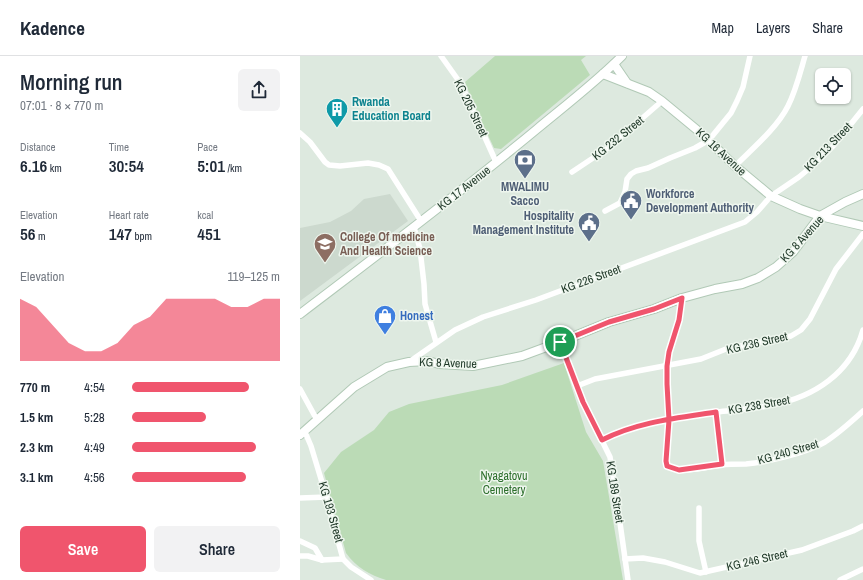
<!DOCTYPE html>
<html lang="en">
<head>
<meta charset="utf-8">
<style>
  body { margin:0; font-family:"Archivo Narrow",sans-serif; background:#f2f2f3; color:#1f2937; height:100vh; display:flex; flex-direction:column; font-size:15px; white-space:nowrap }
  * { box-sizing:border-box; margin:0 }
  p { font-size:13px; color:#747a83 }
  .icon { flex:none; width:22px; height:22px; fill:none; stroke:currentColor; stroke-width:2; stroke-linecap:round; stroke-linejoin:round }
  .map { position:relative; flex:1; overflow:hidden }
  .side { display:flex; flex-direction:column; background:#fff; width:300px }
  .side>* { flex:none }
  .tools { position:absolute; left:515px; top:12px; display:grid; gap:8px }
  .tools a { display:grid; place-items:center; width:36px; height:36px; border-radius:6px; background:#fff; box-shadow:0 1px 3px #0004; font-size:20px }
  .pin { position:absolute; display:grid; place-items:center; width:34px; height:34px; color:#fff; margin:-17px; border:2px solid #fff; border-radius:50%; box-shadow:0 1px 4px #0007 }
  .round { display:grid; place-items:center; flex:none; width:42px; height:42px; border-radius:6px; background:#f2f2f3 }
  .overview { display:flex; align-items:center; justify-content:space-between; height:68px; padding:0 20px }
  h1 { font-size:22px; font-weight:600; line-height:30px }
  .metrics { display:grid; grid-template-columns:repeat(3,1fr); gap:6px; height:68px; padding:4px 20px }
  .metrics div { display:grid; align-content:center }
  .metrics b { font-size:17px; font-weight:600 }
  .metrics small { font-size:11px; font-weight:400 }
  .metrics p { font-size:11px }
  .chart { height:112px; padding:8px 20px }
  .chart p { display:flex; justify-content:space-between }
  .chart svg { width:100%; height:72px; margin-top:4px; fill:#f0556d; opacity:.7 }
  .button { display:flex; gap:8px; margin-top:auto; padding:8px 20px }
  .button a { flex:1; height:46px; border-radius:6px; background:#f0556d; color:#fff; font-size:16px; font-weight:600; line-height:46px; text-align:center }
  .button a+a { background:#f2f2f3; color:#1f2937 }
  ul { padding:0 20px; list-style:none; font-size:13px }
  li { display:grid; grid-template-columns:64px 48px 1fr; align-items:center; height:30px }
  li i { height:10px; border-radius:5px; background:#f0556d }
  header { display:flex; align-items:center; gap:24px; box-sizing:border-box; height:56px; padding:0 20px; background:#fff; border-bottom:1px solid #e0e1e3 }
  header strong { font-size:19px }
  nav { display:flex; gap:22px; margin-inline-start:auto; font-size:14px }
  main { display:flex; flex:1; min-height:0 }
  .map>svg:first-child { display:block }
  .built { fill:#ccd9ce }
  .green { fill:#bbdbb6 }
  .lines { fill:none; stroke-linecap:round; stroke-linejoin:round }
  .secondary-casing { stroke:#b1c9b6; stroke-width:10 }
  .street { stroke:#fff; stroke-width:5.5 }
  .secondary { stroke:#fff; stroke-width:8 }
  .route-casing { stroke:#fff; stroke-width:8 }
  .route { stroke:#f0556d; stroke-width:5 }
  .labels { text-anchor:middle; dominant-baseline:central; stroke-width:3; stroke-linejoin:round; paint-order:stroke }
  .culture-label { font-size:12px; font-weight:bold; fill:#0d838f; stroke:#eef6ee; text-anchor:start }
  .street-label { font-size:12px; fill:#1f3828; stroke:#eef6ee }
  .service-label { font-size:12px; font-weight:bold; fill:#4e5e75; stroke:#eef6ee }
  .education-label { font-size:12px; font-weight:bold; fill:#785e54; stroke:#eef6ee; text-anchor:start }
  .shop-label { font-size:12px; font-weight:bold; fill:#366cbe; stroke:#eef6ee; text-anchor:start }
  .park-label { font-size:12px; fill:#2c6e2b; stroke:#eef6ee }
</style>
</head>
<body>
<header>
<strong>Kadence</strong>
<nav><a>Map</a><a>Layers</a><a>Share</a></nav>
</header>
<main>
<section class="side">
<div class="overview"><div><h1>Morning run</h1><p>07:01 · 8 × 770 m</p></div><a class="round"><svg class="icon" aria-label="share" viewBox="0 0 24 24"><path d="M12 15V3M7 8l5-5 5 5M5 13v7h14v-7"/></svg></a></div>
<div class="metrics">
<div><p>Distance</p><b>6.16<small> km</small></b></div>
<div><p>Time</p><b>30:54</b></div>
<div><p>Pace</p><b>5:01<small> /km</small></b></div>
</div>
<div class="metrics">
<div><p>Elevation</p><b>56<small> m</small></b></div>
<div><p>Heart rate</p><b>147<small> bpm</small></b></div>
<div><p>kcal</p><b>451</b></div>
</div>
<div class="chart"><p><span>Elevation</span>119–125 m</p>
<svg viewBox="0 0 160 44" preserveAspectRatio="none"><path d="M0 44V6L10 11L20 22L30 33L40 38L50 38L60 33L70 22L80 17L90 6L100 6L110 6L120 6L130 11L140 11L150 6L160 6V44z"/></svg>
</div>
<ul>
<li><b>770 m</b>4:54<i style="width:79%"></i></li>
<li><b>1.5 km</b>5:28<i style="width:50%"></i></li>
<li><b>2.3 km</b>4:49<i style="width:84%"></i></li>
<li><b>3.1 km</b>4:56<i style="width:77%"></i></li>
</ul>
<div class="button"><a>Save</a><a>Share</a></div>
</section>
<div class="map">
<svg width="563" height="524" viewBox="0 0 563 524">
  <rect width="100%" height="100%" fill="#dde9df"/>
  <!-- built -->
  <polygon class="built" points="90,138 108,165 0,245 0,172 30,166 51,155 64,143"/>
  <!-- green -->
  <g class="green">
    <polygon points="195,0 286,0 281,4 290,19 201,93 194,92 174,49 165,26"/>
    <path d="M264 307 286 376 303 405 323 524H86C70 519 56 511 46 497L24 417 41 396 74 374 89 356 109 348 202 329Z"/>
  </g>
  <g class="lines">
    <!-- secondary casing -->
    <g class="secondary-casing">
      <g id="secondary">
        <polyline points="314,8 327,27"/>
        <polyline points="303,18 349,36 362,45 402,78 435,110 471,140 500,153 520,160 563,170"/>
        <path d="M0 258C80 197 160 137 237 73 266 49 296 26 322 0"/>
        <polyline points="0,379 54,331 87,311 109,306 128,305 139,308 173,310 222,300 260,286 309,266 354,253 382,242 415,233 442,228 458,222 476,211 493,196 520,160 545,146 563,138"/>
      </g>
    </g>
    <!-- street -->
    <g class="street">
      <polyline points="141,0 161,28 196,106"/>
      <polyline points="0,77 10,86 25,106 29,109 40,110 68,107 79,109 88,113 121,165"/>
      <path d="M435 110C452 93 477 72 488 50 496 34 500 17 505 0"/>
      <polyline points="272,116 308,92 362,45"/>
      <polyline points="305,155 320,147 325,136 327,123 331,118 336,115 348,112 370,102 395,92 409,84 431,57 437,45 443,31 450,0"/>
      <polyline points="114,171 120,193 124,228 125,248 136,286"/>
      <path d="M382 242 379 264 369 296 367 310V328L369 363 366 405 367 410C384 418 404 411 421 409 429 408 438 408 446 408 468 406 506 397 525 386 539 377 551 366 563 355"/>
      <polyline points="260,286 283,346 310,401 315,431 328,524"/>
      <polyline points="109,306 155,274 183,261 236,244 445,166 457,156 471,140 499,121 517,106 534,89 563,53"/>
      <polyline points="277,330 295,323 401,303 426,293 491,280 501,274 510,263 536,213 563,178"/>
      <polyline points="0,333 17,364"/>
      <polyline points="416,356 422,408"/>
      <polyline points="5,376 11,390 21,423 43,503 51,511 71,524"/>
      <path d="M302 384C338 366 378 362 417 356 435 354 454 353 472 349 514 341 551 317 563 274"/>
      <polyline points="0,442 27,441"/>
      <polyline points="399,452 399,485 406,516"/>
      <polyline points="0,485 15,492 22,504"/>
      <polyline points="0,500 8,500 22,504 43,503"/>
      <polyline points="325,503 343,502 365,506 400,517 502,494 553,475 563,470"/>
      <polyline points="540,524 563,513"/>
    </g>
    <!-- secondary -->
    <use href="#secondary" class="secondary"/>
  </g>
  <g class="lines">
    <!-- route casing -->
    <g class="route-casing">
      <path id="route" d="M260 286 283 346 302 384C337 366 377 362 416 356L422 408 379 414 367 410 366 405 369 364 367 328V310L369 296 379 264 382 242 354 253 309 266 260 286"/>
    </g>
    <!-- route -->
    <use href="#route" class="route"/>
  </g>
  <!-- icons -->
  <defs>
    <g id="building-pin" transform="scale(1.15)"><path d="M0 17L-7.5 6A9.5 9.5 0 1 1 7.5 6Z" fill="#0f9aa8" stroke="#eef6ee"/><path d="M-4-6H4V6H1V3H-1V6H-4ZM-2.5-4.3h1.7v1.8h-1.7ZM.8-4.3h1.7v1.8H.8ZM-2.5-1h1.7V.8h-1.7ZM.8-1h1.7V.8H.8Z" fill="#fff"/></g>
    <g id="bank-pin" transform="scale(1.15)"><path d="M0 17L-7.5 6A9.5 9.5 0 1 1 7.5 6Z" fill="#5c6f8a" stroke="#eef6ee"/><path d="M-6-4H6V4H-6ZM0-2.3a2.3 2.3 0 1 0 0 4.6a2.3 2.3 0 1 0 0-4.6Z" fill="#fff"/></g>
    <g id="civic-pin" transform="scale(1.15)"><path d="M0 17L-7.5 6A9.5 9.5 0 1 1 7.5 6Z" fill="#5c6f8a" stroke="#eef6ee"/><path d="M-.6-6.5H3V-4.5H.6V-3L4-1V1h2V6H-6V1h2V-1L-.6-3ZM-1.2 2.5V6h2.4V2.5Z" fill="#fff"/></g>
    <g id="university-pin" transform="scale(1.15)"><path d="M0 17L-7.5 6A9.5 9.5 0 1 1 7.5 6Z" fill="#8d6e63" stroke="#eef6ee"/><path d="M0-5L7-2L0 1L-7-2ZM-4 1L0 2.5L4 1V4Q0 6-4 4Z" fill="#fff"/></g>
    <g id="shop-pin" transform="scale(1.15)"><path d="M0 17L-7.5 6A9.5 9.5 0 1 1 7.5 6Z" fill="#3f7fe0" stroke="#eef6ee"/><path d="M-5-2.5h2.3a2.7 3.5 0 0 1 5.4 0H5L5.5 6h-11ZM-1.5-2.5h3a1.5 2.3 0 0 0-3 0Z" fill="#fff"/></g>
  </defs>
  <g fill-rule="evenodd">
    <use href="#building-pin" x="37" y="53"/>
    <use href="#bank-pin" x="225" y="104"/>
    <use href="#civic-pin" x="331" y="145"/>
    <use href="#civic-pin" x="289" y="167"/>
    <use href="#university-pin" x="25" y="188"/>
    <use href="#shop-pin" x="85" y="260"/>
  </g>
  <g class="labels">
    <!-- culture labels -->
    <g class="culture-label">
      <text x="52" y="46">Rwanda<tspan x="52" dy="14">Education Board</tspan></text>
    </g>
    <!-- street labels -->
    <g class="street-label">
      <text transform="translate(171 52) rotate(64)">KG 205 Street</text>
      <text transform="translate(318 82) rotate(-39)">KG 232 Street</text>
      <text transform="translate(528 91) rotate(-46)">KG 213 Street</text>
      <text transform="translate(421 96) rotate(43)">KG 16 Avenue</text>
      <text transform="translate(164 132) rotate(-38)">KG 17 Avenue</text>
      <text transform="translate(502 183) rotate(-48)">KG 8 Avenue</text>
      <text transform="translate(291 223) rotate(-20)">KG 226 Street</text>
      <text transform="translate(457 287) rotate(-13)">KG 236 Street</text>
      <text transform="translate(148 307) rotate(2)">KG 8 Avenue</text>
      <text transform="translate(459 349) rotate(-10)">KG 238 Street</text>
      <text transform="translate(488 396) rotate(-16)">KG 240 Street</text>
      <text transform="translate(315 436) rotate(81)">KG 189 Street</text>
      <text transform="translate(31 456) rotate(74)">KG 193 Street</text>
      <text transform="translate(457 504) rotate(-13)">KG 246 Street</text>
    </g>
    <!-- service labels -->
    <g class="service-label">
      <text x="225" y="131">MWALIMU<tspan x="225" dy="14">Sacco</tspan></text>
      <text x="346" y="138" text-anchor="start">Workforce<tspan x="346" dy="14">Development Authority</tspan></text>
      <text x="274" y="160" text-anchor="end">Hospitality<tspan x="274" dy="14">Management Institute</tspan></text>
    </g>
    <!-- education labels -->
    <g class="education-label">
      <text x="40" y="181">College Of medicine<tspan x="40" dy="14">And Health Science</tspan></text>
    </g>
    <!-- shop labels -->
    <g class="shop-label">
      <text x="100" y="260">Honest</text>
    </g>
    <!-- park labels -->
    <g class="park-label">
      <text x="204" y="420">Nyagatovu<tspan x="204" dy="14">Cemetery</tspan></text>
    </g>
  </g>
</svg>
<div class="tools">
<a><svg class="icon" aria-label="locate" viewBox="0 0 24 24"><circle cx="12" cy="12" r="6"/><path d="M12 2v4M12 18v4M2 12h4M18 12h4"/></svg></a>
</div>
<div class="pin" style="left:260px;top:286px;background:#1e9e55"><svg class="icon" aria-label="arrive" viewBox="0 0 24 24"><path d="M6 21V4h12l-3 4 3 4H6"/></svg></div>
</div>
</main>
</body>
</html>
